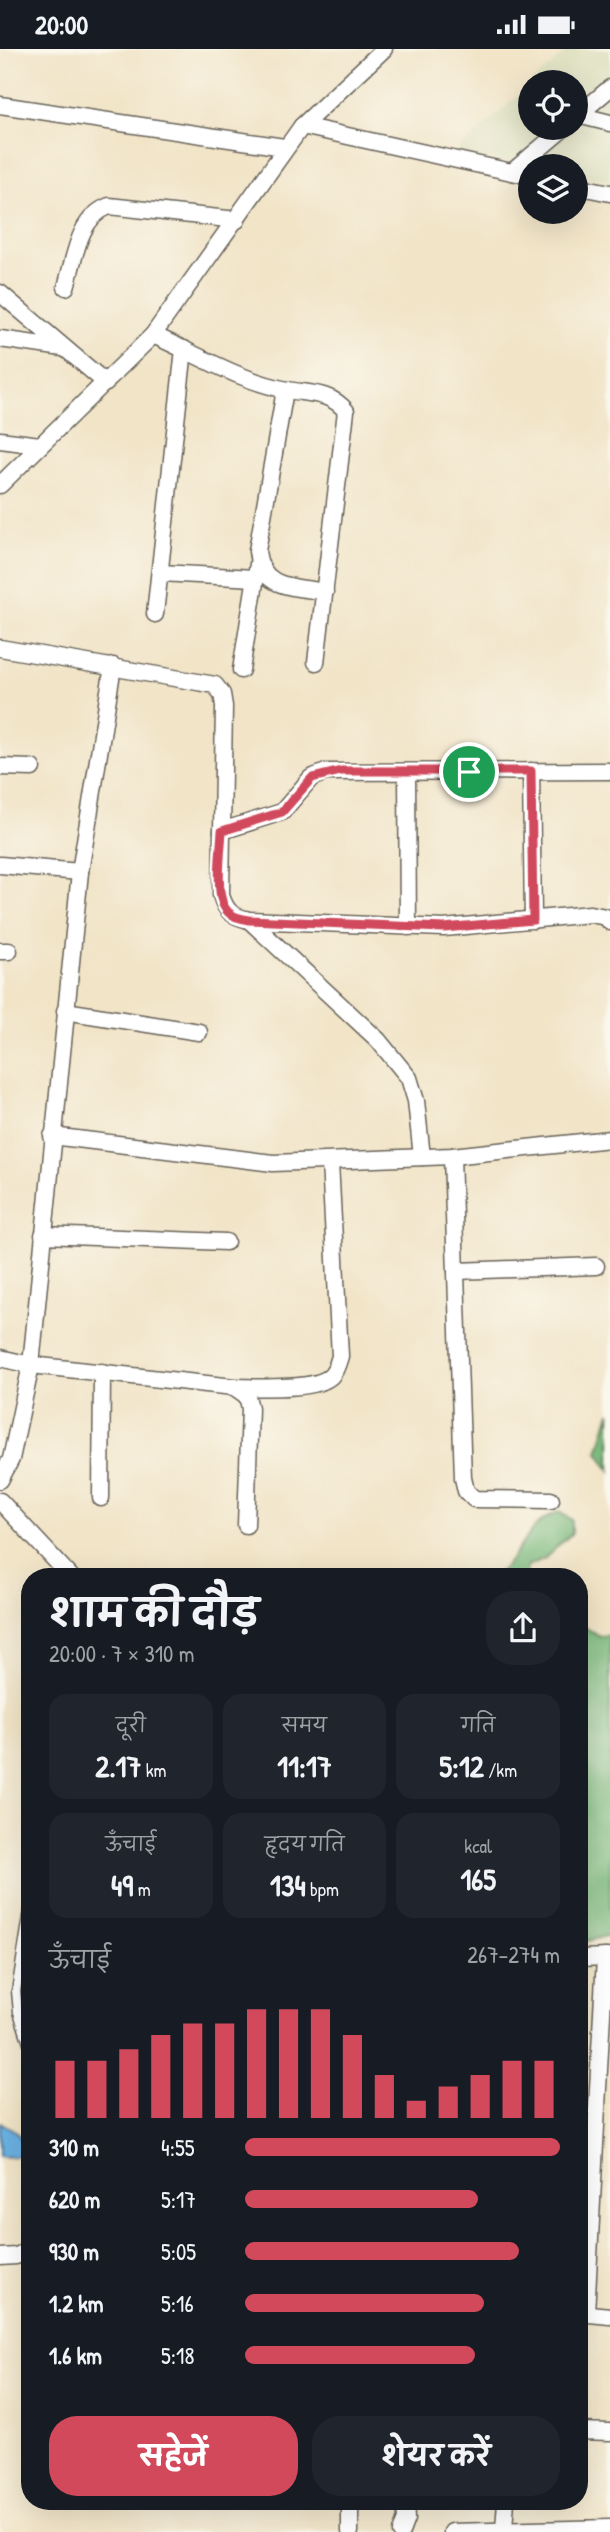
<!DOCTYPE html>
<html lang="hi">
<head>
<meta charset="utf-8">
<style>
  body { margin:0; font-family:"Patrick Hand","Playpen Sans Deva",sans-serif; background:#20242c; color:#f1f3f6; height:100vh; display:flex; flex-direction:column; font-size:26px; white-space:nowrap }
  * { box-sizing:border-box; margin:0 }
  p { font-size:23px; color:#9ea1a6 }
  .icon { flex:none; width:38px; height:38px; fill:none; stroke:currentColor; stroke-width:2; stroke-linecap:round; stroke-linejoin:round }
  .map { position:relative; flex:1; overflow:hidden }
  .panel { position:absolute; left:21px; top:1519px; width:567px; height:942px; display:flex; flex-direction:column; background:#171b24; border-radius:28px; box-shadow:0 7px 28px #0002 }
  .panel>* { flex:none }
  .tools { position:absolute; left:518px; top:21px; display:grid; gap:14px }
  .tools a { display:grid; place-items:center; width:70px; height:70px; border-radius:50%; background:#171b24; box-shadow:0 7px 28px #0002; font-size:35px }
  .pin { position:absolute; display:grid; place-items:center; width:60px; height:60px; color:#fff; margin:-30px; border:4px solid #fff; border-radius:50%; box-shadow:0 2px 7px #0007 }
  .round { display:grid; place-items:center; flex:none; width:74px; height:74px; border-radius:28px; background:#20242c }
  .head { display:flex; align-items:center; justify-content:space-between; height:119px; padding:0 28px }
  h1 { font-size:38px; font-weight:700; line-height:52px }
  .metrics { display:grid; grid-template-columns:repeat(3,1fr); gap:10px; height:119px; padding:7px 28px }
  .metrics div { display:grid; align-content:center; border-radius:18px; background:#20242c; text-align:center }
  .metrics b { font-size:30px; font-weight:700 }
  .metrics small { font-size:19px; font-weight:400 }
  .metrics p { font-size:19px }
  .chart { height:196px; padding:14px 28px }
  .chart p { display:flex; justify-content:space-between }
  .chart svg { width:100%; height:126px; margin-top:7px; stroke:#d1495b; stroke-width:6 }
  .cta { display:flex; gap:14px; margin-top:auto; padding:14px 28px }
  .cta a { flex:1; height:80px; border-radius:28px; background:#d1495b; color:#fff; font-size:28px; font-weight:700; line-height:80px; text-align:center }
  .cta a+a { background:#20242c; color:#f1f3f6 }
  ul { padding:0 28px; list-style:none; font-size:23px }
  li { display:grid; grid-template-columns:112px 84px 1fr; align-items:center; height:52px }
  li i { height:18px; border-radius:9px; background:#d1495b }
  .status { display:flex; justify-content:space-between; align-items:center; height:49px; padding:0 35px; background:#171b24; direction:ltr }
  .status svg { height:19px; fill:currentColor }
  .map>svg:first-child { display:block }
  .built { fill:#dbdebc }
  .forest { fill:#75b677; stroke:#48694a; stroke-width:2 }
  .water { fill:#6bb0e1; stroke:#44667e; stroke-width:2 }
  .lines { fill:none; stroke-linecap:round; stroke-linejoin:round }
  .lane-casing { stroke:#676258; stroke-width:11 }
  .street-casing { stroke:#676258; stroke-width:19 }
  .lane { stroke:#fff; stroke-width:8 }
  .street { stroke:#fff; stroke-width:16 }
  .route-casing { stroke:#fff; stroke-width:14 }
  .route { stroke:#d1495b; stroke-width:9 }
</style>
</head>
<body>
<div class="status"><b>20:00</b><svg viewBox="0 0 49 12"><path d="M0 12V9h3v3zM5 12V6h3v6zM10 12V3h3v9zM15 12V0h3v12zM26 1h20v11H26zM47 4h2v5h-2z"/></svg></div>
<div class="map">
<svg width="610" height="2483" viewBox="0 0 610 2483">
  <rect width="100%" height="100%" fill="#fbf7ec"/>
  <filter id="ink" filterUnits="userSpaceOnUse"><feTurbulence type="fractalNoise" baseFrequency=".0143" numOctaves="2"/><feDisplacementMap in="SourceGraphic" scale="14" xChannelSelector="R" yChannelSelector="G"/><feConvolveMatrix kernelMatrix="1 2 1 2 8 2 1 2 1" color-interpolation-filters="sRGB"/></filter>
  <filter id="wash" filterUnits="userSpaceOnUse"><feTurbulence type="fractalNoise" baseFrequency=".00686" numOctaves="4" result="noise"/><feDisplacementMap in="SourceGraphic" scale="28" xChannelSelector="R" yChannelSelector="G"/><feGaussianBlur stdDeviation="1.57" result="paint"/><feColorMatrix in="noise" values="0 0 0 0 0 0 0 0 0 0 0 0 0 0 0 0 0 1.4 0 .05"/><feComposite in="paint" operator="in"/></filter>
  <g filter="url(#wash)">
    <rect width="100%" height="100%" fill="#f1e4c7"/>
    <!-- built -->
    <polygon class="built" points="569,0 610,0 610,132 576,126 576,117 530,118 455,104 530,35 530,79 576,79 576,33 532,33"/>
    <!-- forest -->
    <g class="forest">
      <polygon points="610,1363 610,1421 598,1403"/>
      <path d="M559 1463 572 1471V1484L544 1510 527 1517 526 1528H493C520 1510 526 1473 559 1463Z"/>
      <polygon points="579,1575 600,1587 610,1586 610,1886 579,1894"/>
    </g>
    <!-- water -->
    <path class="water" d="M0 2073 17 2083 27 2101C17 2108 12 2109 0 2107Z"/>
  </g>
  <g filter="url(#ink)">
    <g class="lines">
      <!-- lane casing -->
      <g class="lane-casing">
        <polyline id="lane" points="30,1855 16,1942 18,1963 30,2001"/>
      </g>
      <!-- street casing -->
      <g class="street-casing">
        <g id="street">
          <polyline points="0,56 284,98"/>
          <polyline points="578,66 610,74"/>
          <polyline points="576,68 610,39"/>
          <polyline points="302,77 530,127"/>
          <polyline points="512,123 564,79"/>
          <polyline points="576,137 610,144"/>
          <path d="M66 238C75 208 78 169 109 157L237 171"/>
          <polyline points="0,244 106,334"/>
          <path d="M153 286C196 305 242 333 288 341 310 345 331 343 346 362L316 613"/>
          <polyline points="0,290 63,299"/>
          <path d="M285 341 257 502C261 541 294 537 325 543"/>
          <polyline points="0,391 40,396"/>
          <polyline points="0,436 153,286 302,77 384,0"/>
          <polyline points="160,524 255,529"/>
          <polyline points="155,565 184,300"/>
          <path d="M0 599 215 636 222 645 224 657 221 846C226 863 232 867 249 871L444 879 590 865 606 868 610 873"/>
          <polyline points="241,621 258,515"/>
          <polyline points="0,718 32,719"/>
          <polyline points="531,722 533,871"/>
          <polyline points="407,723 408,878"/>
          <polyline points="222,782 282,763 311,729 326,723 610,722"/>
          <polyline points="0,816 80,823"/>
          <polyline points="249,871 378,991 409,1029 416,1052 422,1108"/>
          <polyline points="0,902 9,902"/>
          <polyline points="65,962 199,983"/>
          <polyline points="52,1087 273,1114 452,1107 610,1090"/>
          <polyline points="452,1107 463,1429 466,1442 474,1450 551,1451"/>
          <polyline points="43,1186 226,1193"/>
          <polyline points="456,1222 596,1217"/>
          <polyline points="0,1309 31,1316 234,1338 247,1347 250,1359 246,1476"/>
          <path d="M234 1338C256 1338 316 1342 331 1327 336 1322 338 1314 340 1307L330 1113"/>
          <polyline points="0,1431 11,1410 31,1316 80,823 113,617"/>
          <polyline points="101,1449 102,1323"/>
          <polyline points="0,1452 71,1528"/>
          <polyline points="579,1909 610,1908"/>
          <polyline points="0,2208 16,2207 30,2201"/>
          <polyline points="579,2264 610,2267"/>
          <polyline points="586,2264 605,1908"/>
          <polyline points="579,2382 610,2383"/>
          <polyline points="350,2452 350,2483"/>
          <polyline points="504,2480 506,2452"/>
          <polyline points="401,2483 406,2470 405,2452"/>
          <polyline points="452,2483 610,2479"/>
        </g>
      </g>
      <!-- lane -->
      <use href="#lane" class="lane"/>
      <!-- street -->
      <use href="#street" class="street"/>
    </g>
  </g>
  <g class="lines" filter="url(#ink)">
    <!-- route casing -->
    <g class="route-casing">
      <path id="route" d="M341 722H531L533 871 444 879 249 871C240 869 230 868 225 859 215 844 221 801 222 782L282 763 312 729Z"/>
    </g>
    <!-- route -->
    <use href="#route" class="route"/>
  </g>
</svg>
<div class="tools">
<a><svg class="icon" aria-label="locate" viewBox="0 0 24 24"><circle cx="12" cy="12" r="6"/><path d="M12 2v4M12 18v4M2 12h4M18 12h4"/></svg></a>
<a><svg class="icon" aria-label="layers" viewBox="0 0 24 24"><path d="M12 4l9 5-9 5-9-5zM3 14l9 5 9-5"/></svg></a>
</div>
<div class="pin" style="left:469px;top:723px;background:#1e9e55"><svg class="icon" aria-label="arrive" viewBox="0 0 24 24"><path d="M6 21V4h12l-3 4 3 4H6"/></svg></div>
<section class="panel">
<div class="head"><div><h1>शाम की दौड़</h1><p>20:00 · 7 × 310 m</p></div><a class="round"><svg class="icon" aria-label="share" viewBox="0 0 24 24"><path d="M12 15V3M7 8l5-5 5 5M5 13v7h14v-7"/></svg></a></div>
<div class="metrics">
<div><p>दूरी</p><b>2.17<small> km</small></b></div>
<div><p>समय</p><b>11:17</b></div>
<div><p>गति</p><b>5:12<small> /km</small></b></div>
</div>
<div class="metrics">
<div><p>ऊँचाई</p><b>49<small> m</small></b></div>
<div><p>हृदय गति</p><b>134<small> bpm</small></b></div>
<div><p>kcal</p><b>165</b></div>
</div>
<div class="chart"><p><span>ऊँचाई</span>267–274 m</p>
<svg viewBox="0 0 160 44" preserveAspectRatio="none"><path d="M5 44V24M15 44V24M25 44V20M35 44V15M45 44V11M55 44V11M65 44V6M75 44V6M85 44V6M95 44V15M105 44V29M115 44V38M125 44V33M135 44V29M145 44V24M155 44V24"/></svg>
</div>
<ul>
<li><b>310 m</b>4:55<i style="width:100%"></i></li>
<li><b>620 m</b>5:17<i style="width:74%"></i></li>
<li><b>930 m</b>5:05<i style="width:87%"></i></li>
<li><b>1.2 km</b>5:16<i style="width:76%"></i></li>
<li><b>1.6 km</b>5:18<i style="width:73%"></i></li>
</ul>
<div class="cta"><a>सहेजें</a><a>शेयर करें</a></div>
</section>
</div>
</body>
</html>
